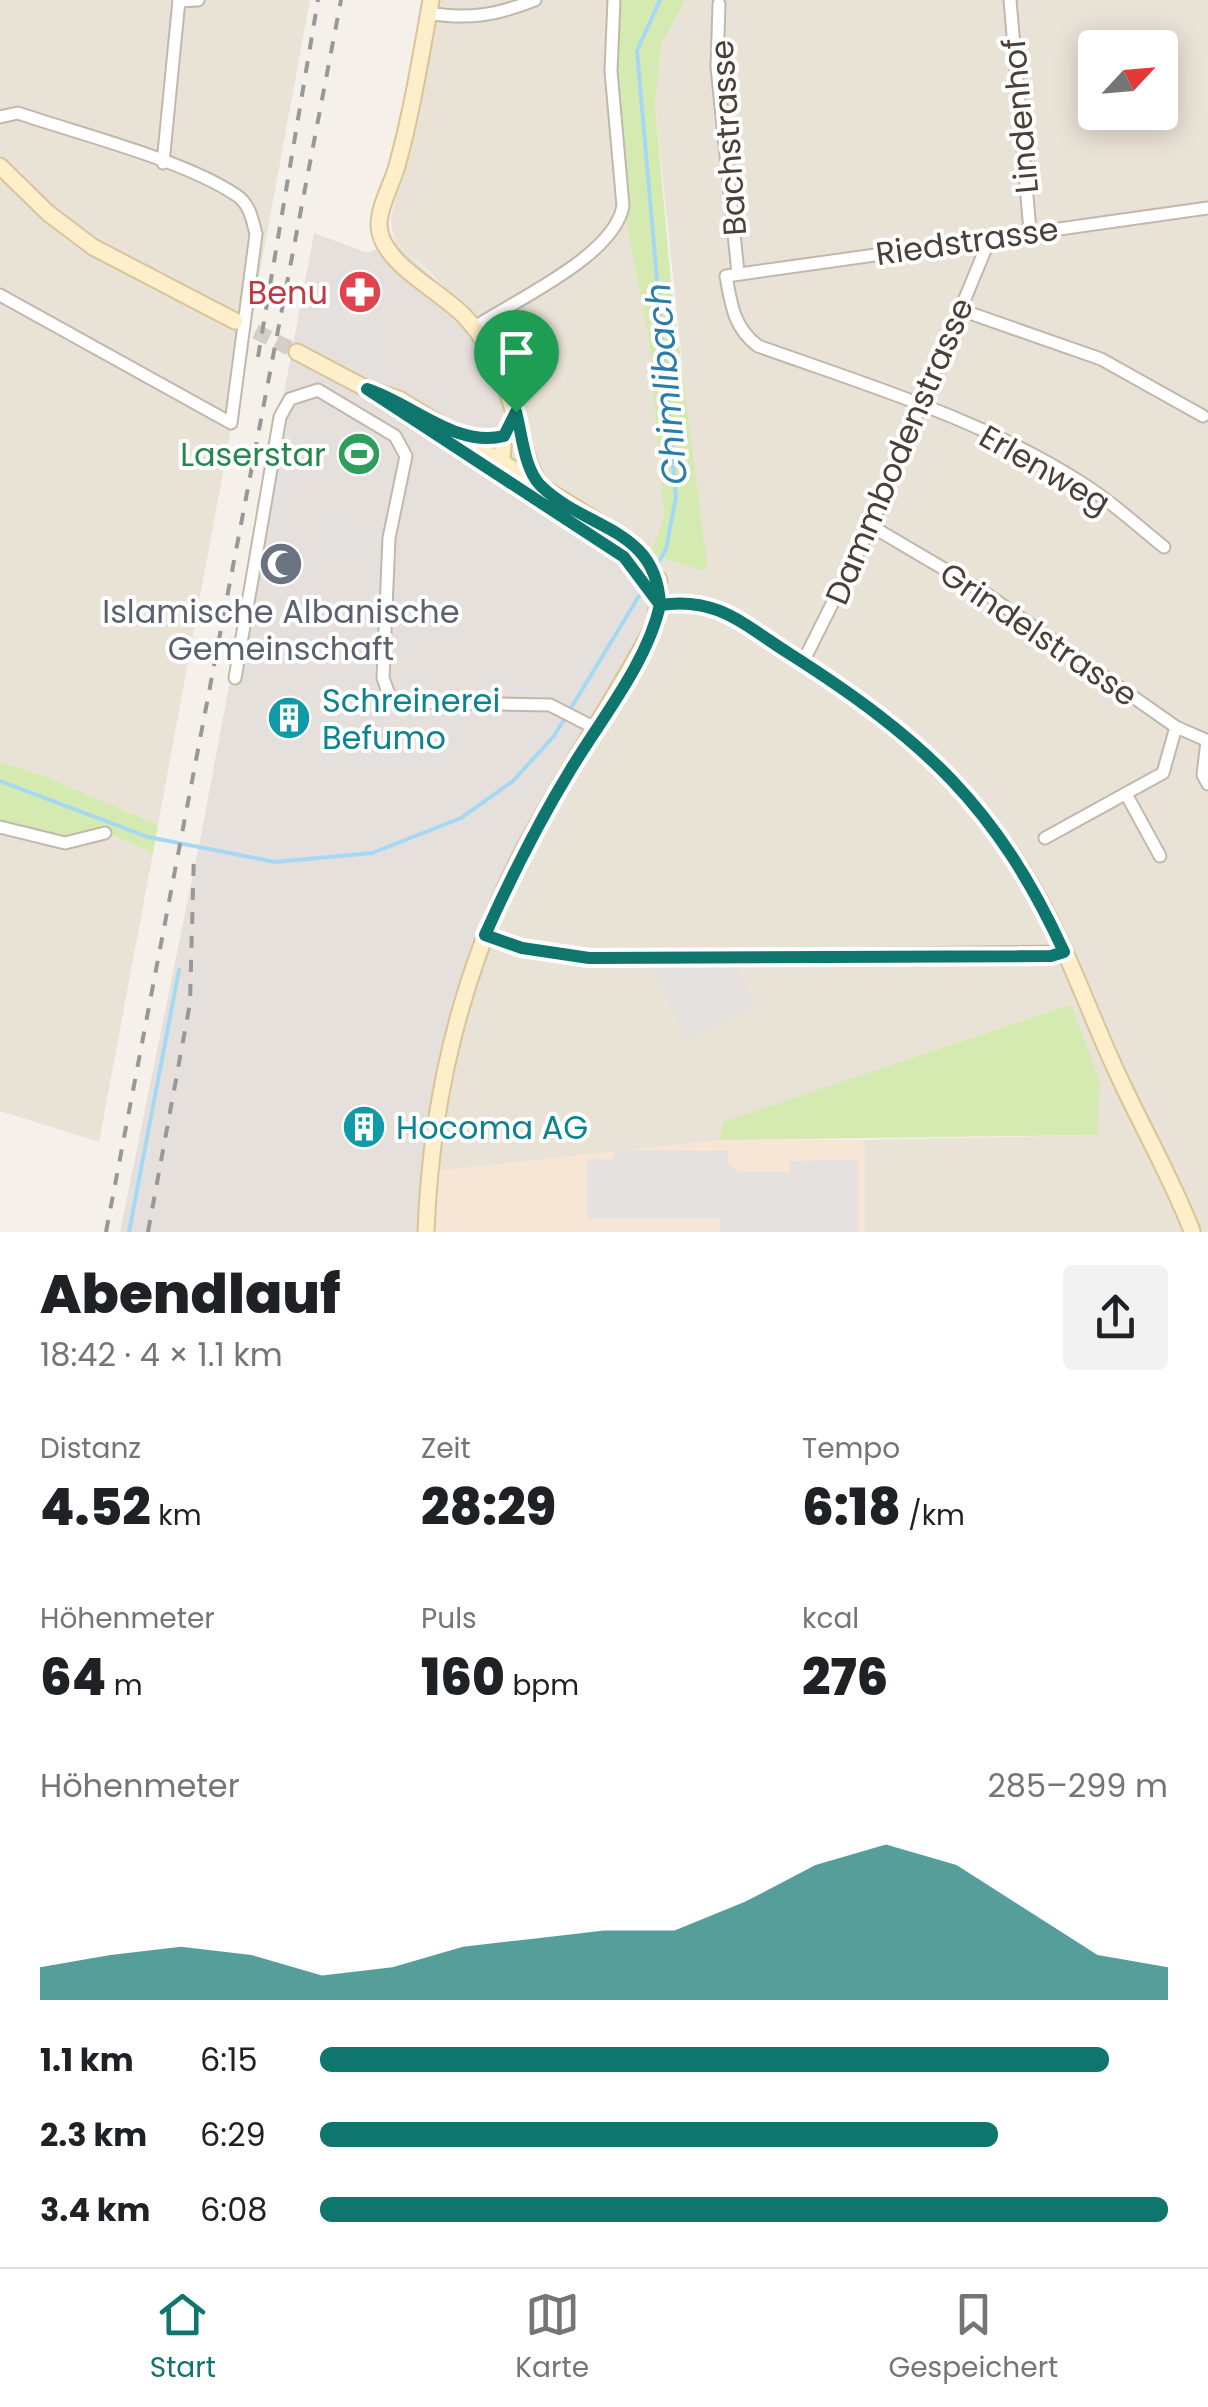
<!DOCTYPE html>
<html lang="de">
<head>
<meta charset="utf-8">
<style>
  body { margin:0; font-family:Poppins,sans-serif; background:#f2f2f2; color:#202124; height:100vh; display:flex; flex-direction:column; font-size:38px; white-space:nowrap }
  * { box-sizing:border-box; margin:0 }
  p { font-size:32px; color:#757577 }
  .icon { flex:none; width:55px; height:55px; fill:none; stroke:currentColor; stroke-width:2; stroke-linecap:round; stroke-linejoin:round }
  .map { position:relative; height:1232px; overflow:hidden }
  .drawer { display:flex; flex-direction:column; background:#fff; flex:1 }
  .drawer>* { flex:none }
  .needle { width:65px; rotate:64deg }
  .fabs { position:absolute; left:1078px; top:30px; display:grid; gap:20px }
  .fabs a { display:grid; place-items:center; width:100px; height:100px; border-radius:10px; background:#fff; box-shadow:0 5px 25px #0003; font-size:50px }
  .pin { position:absolute; display:grid; place-items:center; width:85px; height:85px; color:#fff; margin:-102px -42px; border-radius:50% 50% 50% 0; rotate:-45deg; box-shadow:0 0 10px #0007 }
  .pin .icon { rotate:45deg }
  .round { display:grid; place-items:center; flex:none; width:105px; height:105px; border-radius:10px; background:#f2f2f2 }
  .head { display:flex; align-items:center; justify-content:space-between; height:170px; padding:0 40px }
  h1 { font-size:55px; font-weight:800; line-height:75px }
  .stats { display:grid; grid-template-columns:repeat(3,1fr); gap:15px; height:170px; padding:10px 40px }
  .stats div { display:grid; align-content:center }
  .stats b { font-size:50px; font-weight:800 }
  .stats small { font-size:28px; font-weight:400 }
  .stats p { font-size:28px }
  .chart { height:280px; padding:20px 40px }
  .chart p { display:flex; justify-content:space-between }
  .chart svg { width:100%; height:180px; margin-top:10px; fill:#0f766e; opacity:.7 }
  ul { padding:0 40px; list-style:none; font-size:32px }
  li { display:grid; grid-template-columns:160px 120px 1fr; align-items:center; height:75px }
  li i { height:25px; border-radius:12px; background:#0f766e }
  .dock { display:flex; justify-content:space-around; align-items:center; height:140px; border-top:2px solid #e0e0e0; background:#fff; font-size:28px; color:#757577 }
  .dock a { display:grid; justify-items:center; gap:5px }
  .dock .selected { color:#0f766e }
  .map>svg:first-child { display:block }
  .residential { fill:#e9e2d7; fill-rule:evenodd }
  .commercial { fill:#f7e6d5 }
  .industrial { fill:#e5e0db }
  .green { fill:#d5eab1 }
  .parking { fill:#e4e1de }
  .lines { fill:none; stroke-linecap:round; stroke-linejoin:round }
  .stream { stroke:#a5d9f3; stroke-width:4 }
  .secondary-tunnel { stroke:#d3cec6; stroke-width:15; stroke-dasharray:15 8; stroke-linecap:butt }
  .street-casing { stroke:#c1b8ac; stroke-width:15 }
  .secondary-casing { stroke:#d9c49a; stroke-width:19 }
  .street { stroke:#fff; stroke-width:11 }
  .secondary { stroke:#ffeeca; stroke-width:15 }
  .rail { stroke:#989898; stroke-width:4; stroke-dasharray:12 12; stroke-linecap:butt }
  .route-casing { stroke:#fff; stroke-width:20 }
  .route { stroke:#0f766e; stroke-width:12 }
  .labels { text-anchor:middle; dominant-baseline:central; stroke-width:8; stroke-linejoin:round; paint-order:stroke }
  .street-label { font-size:32px; fill:#494137; stroke:#fff }
  .health-label { font-size:32px; fill:#be3a42; stroke:#fff; text-anchor:end }
  .leisure-label { font-size:32px; fill:#27864d; stroke:#fff; text-anchor:end }
  .worship-label { font-size:32px; fill:#5b616d; stroke:#fff }
  .culture-label { font-size:32px; fill:#0d838f; stroke:#fff; text-anchor:start }
  .water-label { font-size:35px; font-style:italic; fill:#297da9; stroke:#fff }
</style>
</head>
<body>
<div class="map">
<svg width="1208" height="1232" viewBox="0 0 1208 1232">
  <rect width="100%" height="100%" fill="#f5f1ea"/>
  <!-- residential -->
  <g class="residential">
    <polygon points="0,0 310,0 158,825 42,775 0,762"/>
    <path d="M439 0H614L623 206 649 341 664 519 650 554 704 571 655 105 661 45 685 0H1208V1232H865V1140L1097 1135 1070 1004 724 1122 720 1140 428 1172 485 935 656 582 650 554 636 540 542 477 533 460 522 399 492 339 430 272 394 242 391 218ZM1095 48H1160V112H1095Z"/>
    <polygon points="0,827 105,833 153,853 99,1142 0,1111"/>
  </g>
  <!-- commercial -->
  <polygon class="commercial" points="720,1140 865,1140 865,1232 426,1232 428,1172"/>
  <!-- industrial -->
  <polygon class="industrial" points="314,233 368,253 394,242 465,306 510,369 522,399 533,460 542,477 650,554 660,605 523,851 459,1005 426,1232 120,1232 201,835"/>
  <!-- green -->
  <g class="green">
    <polygon points="614,0 685,0 661,45 655,105 671,282 707,565 704,571 650,554 664,518 649,341 623,206 611,71"/>
    <polygon points="0,762 42,775 158,825 153,853 106,833 65,843 0,827"/>
    <polygon points="1071,1004 1100,1082 1097,1135 720,1140 723,1122"/>
  </g>
  <!-- parking -->
  <g class="parking">
    <polygon points="325,299 376,323 388,359 381,368 310,334"/>
    <polygon points="286,428 296,430 277,539 267,537"/>
    <polygon points="321,513 342,517 341,527 383,531 378,560 315,549"/>
    <polygon points="735,963 753,1006 686,1039 654,967"/>
    <polygon points="615,1150 729,1151 728,1162 738,1172 790,1172 790,1161 858,1160 858,1232 720,1232 720,1219 587,1219 587,1160 613,1159"/>
  </g>
  <g class="lines">
    <!-- stream -->
    <g class="stream">
      <polyline points="657,565 666,549 676,497 637,51 660,0"/>
      <polyline points="0,781 148,837 275,862 372,853 461,818 513,781 554,736 642,591"/>
      <polyline points="129,1232 179,970"/>
    </g>
    <!-- secondary-tunnel -->
    <polyline class="secondary-tunnel" points="235,321 297,352"/>
    <!-- street casing -->
    <g class="street-casing">
      <g id="street">
        <polyline points="1010,0 1030,231"/>
        <polyline points="179,1 198,0"/>
        <polyline points="719,4 717,67 738,273"/>
        <path d="M428 13C469 20 497 15 535 0"/>
        <path d="M0 117 18 113C79 134 184 160 236 195 250 204 252 219 256 234L231 423 0 295"/>
        <polyline points="163,163 179,0"/>
        <polyline points="961,310 1101,359 1203,416"/>
        <path d="M475 327C517 299 614 256 623 206L611 71 614 0"/>
        <polyline points="871,526 985,593 1176,727 1208,741"/>
        <path d="M1164 547C1138 526 1113 503 1085 485 984 420 870 386 758 346 734 328 731 305 726 276L1208 208"/>
        <polyline points="803,662 871,526 990,238"/>
        <polyline points="235,678 280,417 290,399 318,390 395,436 406,456 389,538 383,678 390,697 405,702 550,705 595,728"/>
        <polyline points="1207,741 1203,775 1208,784"/>
        <polyline points="1126,794 1160,856"/>
        <polyline points="0,827 65,843 105,833"/>
        <polyline points="1045,838 1163,773 1176,727"/>
        <polyline points="485,935 522,947 589,958 1065,952"/>
      </g>
    </g>
    <!-- secondary casing -->
    <g class="secondary-casing">
      <g id="secondary">
        <path d="M431 0C421 55 412 112 397 166 392 184 379 206 379 225 380 264 442 291 466 318 516 373 509 425 539 485"/>
        <polyline points="0,166 48,213 93,247 235,321"/>
        <path d="M297 352 367 389 399 399 539 485 629 541 659 580 656 622C615 701 563 774 522 853 461 973 431 1097 426 1232"/>
        <polyline points="376,396 623,557 660,605"/>
        <polyline points="501,471 504,435 516,412"/>
        <path d="M660 605C719 596 748 627 796 658 909 731 988 797 1050 920 1074 968 1092 1018 1114 1066 1139 1122 1170 1174 1192 1231"/>
      </g>
    </g>
    <!-- street -->
    <use href="#street" class="street"/>
    <!-- secondary -->
    <use href="#secondary" class="secondary"/>
    <!-- rail -->
    <g class="rail">
      <polyline points="258,357 318,0"/>
      <polyline points="106,1232 341,0"/>
      <polyline points="148,1232 190,1003 194,852"/>
    </g>
  </g>
  <g class="lines">
    <!-- route casing -->
    <g class="route-casing">
      <path id="route" d="M516 412 504 436C456 448 413 404 367 389L624 557 660 605C647 663 601 719 571 769 538 823 511 877 485 935L522 948 589 958 1051 956 1064 952C997 806 923 739 790 654 744 625 717 596 660 605 657 527 585 530 540 485 524 468 522 434 516 412"/>
    </g>
    <!-- route -->
    <use href="#route" class="route"/>
  </g>
  <!-- icons -->
  <defs>
    <g id="pharmacy-disc" transform="scale(2.25)"><circle r="9.5" fill="#e0444e" stroke="#fff"/><path d="M-2-6h4v4h4v4h-4v4h-4v-4h-4v-4h4Z" fill="#fff"/></g>
    <g id="stadium-disc" transform="scale(2.25)"><circle r="9.5" fill="#2e9e5b" stroke="#fff"/><path d="M0-5a6.5 5 0 1 0 0 10a6.5 5 0 1 0 0-10ZM-3.5-1.8h7v3.6h-7Z" fill="#fff"/></g>
    <g id="mosque-disc" transform="scale(2.25)"><circle r="9.5" fill="#6b7280" stroke="#fff"/><path d="M3.5-4.9A6 6 0 1 0 3.5 4.9A5 5 0 1 1 3.5-4.9Z" fill="#fff"/></g>
    <g id="building-disc" transform="scale(2.25)"><circle r="9.5" fill="#0f9aa8" stroke="#fff"/><path d="M-4-6H4V6H1V3H-1V6H-4ZM-2.5-4.3h1.7v1.8h-1.7ZM.8-4.3h1.7v1.8H.8ZM-2.5-1h1.7V.8h-1.7ZM.8-1h1.7V.8H.8Z" fill="#fff"/></g>
  </defs>
  <g fill-rule="evenodd">
    <use href="#pharmacy-disc" x="360" y="292"/>
    <use href="#stadium-disc" x="359" y="454"/>
    <use href="#mosque-disc" x="281" y="564"/>
    <use href="#building-disc" x="289" y="718"/>
    <use href="#building-disc" x="364" y="1127"/>
  </g>
  <g class="labels">
    <!-- street labels -->
    <g class="street-label">
      <text transform="translate(1020 116) rotate(-95)">Lindenhof</text>
      <text transform="translate(728 138) rotate(-94)">Bachstrasse</text>
      <text transform="translate(967 241) rotate(-8)">Riedstrasse</text>
      <text transform="translate(899 451) rotate(-67)">Dammbodenstrasse</text>
      <text transform="translate(1045 469) rotate(30)">Erlenweg</text>
      <text transform="translate(1039 634) rotate(34)">Grindelstrasse</text>
    </g>
    <!-- health labels -->
    <g class="health-label">
      <text x="328" y="292">Benu</text>
    </g>
    <!-- leisure labels -->
    <g class="leisure-label">
      <text x="326" y="454">Laserstar</text>
    </g>
    <!-- worship labels -->
    <g class="worship-label">
      <text x="281" y="611">Islamische Albanische<tspan x="281" dy="37">Gemeinschaft</tspan></text>
    </g>
    <!-- culture labels -->
    <g class="culture-label">
      <text x="322" y="700">Schreinerei<tspan x="322" dy="37">Befumo</tspan></text>
      <text x="396" y="1127">Hocoma AG</text>
    </g>
    <!-- water labels -->
    <g class="water-label">
      <text transform="translate(666 384) rotate(-95)">Chimlibach</text>
    </g>
  </g>
</svg>
<div class="fabs">
<a><svg class="needle" viewBox="-14 -14 28 28"><path d="M0-13l5 13h-10z" fill="#e53935"/><path d="M0 13l5-13h-10z" fill="#757577"/></svg></a>
</div>
<div class="pin" style="left:516px;top:412px;background:#1e9e55"><svg class="icon" aria-label="arrive" viewBox="0 0 24 24"><path d="M6 21V4h12l-3 4 3 4H6"/></svg></div>
</div>
<section class="drawer">
<div class="head"><div><h1>Abendlauf</h1><p>18:42 · 4 × 1.1 km</p></div><a class="round"><svg class="icon" aria-label="share" viewBox="0 0 24 24"><path d="M12 15V3M7 8l5-5 5 5M5 13v7h14v-7"/></svg></a></div>
<div class="stats">
<div><p>Distanz</p><b>4.52<small> km</small></b></div>
<div><p>Zeit</p><b>28:29</b></div>
<div><p>Tempo</p><b>6:18<small> /km</small></b></div>
</div>
<div class="stats">
<div><p>Höhenmeter</p><b>64<small> m</small></b></div>
<div><p>Puls</p><b>160<small> bpm</small></b></div>
<div><p>kcal</p><b>276</b></div>
</div>
<div class="chart"><p><span>Höhenmeter</span>285–299 m</p>
<svg viewBox="0 0 160 44" preserveAspectRatio="none"><path d="M0 44V36L10 33L20 31L30 33L40 38L50 36L60 31L70 29L80 27L90 27L100 20L110 11L120 6L130 11L140 22L150 33L160 36V44z"/></svg>
</div>
<ul>
<li><b>1.1 km</b>6:15<i style="width:93%"></i></li>
<li><b>2.3 km</b>6:29<i style="width:80%"></i></li>
<li><b>3.4 km</b>6:08<i style="width:100%"></i></li>
</ul>
</section>
<nav class="dock">
<a class="selected"><svg class="icon" aria-label="home" viewBox="0 0 24 24"><path d="M3 11l9-7 9 7M6 9v11h12V9"/></svg>Start</a>
<a><svg class="icon" aria-label="map" viewBox="0 0 24 24"><path d="M3 6l6-2 6 2 6-2v14l-6 2-6-2-6 2zM9 4v14M15 6v14"/></svg>Karte</a>
<a><svg class="icon" aria-label="saved" viewBox="0 0 24 24"><path d="M7 4h10v16l-5-4-5 4z"/></svg>Gespeichert</a>
</nav>
</body>
</html>
